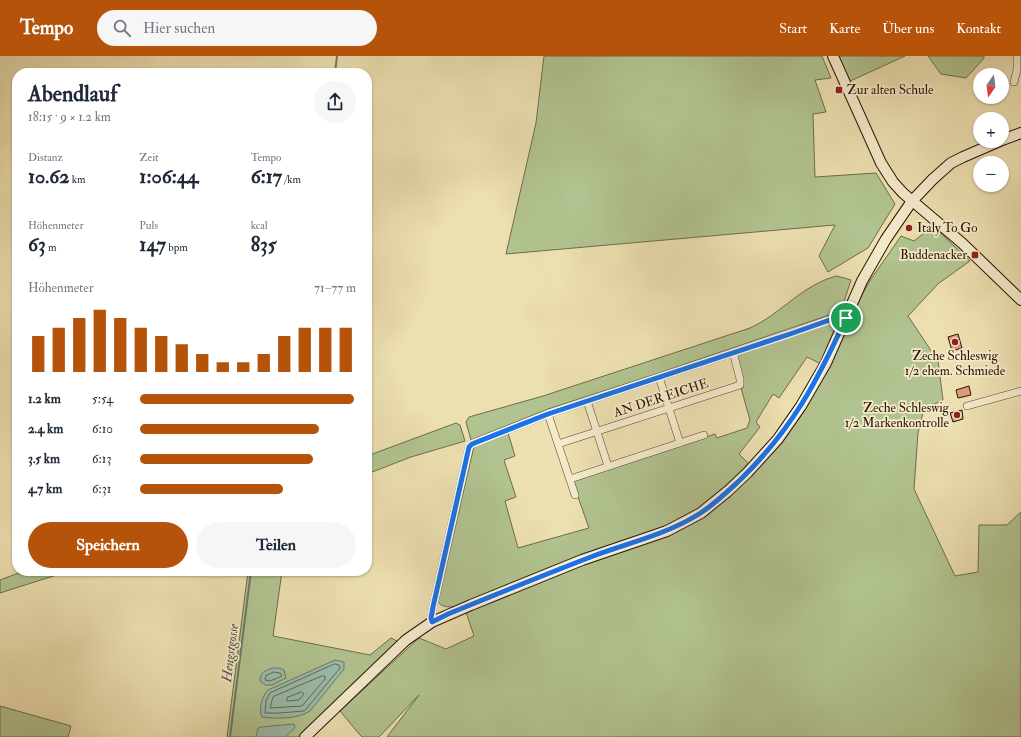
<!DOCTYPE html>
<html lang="de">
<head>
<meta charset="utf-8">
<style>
  body { margin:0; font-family:"IM FELL Double Pica",serif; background:#f6f6f7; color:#1f2937; height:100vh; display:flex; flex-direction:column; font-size:15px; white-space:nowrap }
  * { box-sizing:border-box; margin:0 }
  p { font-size:13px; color:#747a83 }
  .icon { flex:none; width:22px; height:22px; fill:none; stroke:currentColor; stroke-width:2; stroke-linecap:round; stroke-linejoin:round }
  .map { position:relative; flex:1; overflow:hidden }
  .drawer { position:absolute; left:12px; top:12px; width:360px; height:508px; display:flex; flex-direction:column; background:#fff; border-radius:16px; box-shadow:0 1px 3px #0004 }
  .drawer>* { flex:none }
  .needle { width:26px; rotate:194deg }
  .tools { position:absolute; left:973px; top:12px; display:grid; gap:8px }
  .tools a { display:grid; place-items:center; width:36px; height:36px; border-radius:50%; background:#fff; box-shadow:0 1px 3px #0004; font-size:20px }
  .pin { position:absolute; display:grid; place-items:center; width:34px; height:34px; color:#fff; margin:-17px; border:2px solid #fff; border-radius:50%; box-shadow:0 1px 4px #0007 }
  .round { display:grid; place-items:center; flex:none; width:42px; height:42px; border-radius:21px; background:#f6f6f7 }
  .summary { display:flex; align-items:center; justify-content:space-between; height:68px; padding:0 16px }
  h1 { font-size:22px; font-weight:800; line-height:30px }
  .stats { display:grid; grid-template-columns:repeat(3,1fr); gap:6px; height:68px; padding:4px 16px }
  .stats div { display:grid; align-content:center }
  .stats b { font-size:20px; font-weight:800 }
  .stats small { font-size:11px; font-weight:400 }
  .stats p { font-size:11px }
  .chart { height:112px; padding:8px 16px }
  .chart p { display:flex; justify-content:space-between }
  .chart svg { width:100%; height:72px; margin-top:4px; stroke:#b45309; stroke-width:6 }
  .primary-button { display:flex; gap:8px; margin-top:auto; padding:8px 16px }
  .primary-button a { flex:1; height:46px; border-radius:24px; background:#b45309; color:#fff; font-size:16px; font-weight:800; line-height:46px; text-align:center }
  .primary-button a+a { background:#f6f6f7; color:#1f2937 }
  ul { padding:0 16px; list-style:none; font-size:13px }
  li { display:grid; grid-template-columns:64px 48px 1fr; align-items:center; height:30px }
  li i { height:10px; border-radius:5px; background:#b45309 }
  header { display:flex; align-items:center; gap:24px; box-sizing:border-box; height:56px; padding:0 20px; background:#b45309; color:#fff }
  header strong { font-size:19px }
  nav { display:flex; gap:22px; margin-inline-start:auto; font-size:14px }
  .search { width:280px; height:36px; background:#f6f6f7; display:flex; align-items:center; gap:10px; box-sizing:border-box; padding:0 14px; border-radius:22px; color:#747a83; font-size:15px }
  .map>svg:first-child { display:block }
  .green { fill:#b1c390; stroke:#6f6c48 }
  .water { fill:#99bdab; stroke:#6e7967 }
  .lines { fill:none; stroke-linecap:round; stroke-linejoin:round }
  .shore { stroke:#636856; stroke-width:1 }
  .stream { stroke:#6e7967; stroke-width:2 }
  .building { fill:#d99b84; stroke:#2d1400 }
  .minor-casing { stroke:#5d472c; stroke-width:8 }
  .secondary-casing { stroke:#2d1400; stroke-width:12 }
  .minor { stroke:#f3eacc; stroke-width:7 }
  .secondary { stroke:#f3eacc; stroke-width:10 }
  .route-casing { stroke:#fff; stroke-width:8 }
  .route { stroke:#1a73e8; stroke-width:5 }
  .poi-dot { fill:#8f2418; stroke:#f3eacc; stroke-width:1.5 }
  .labels { text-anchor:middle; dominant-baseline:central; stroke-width:3.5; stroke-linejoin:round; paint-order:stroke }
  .poi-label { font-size:13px; fill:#2d1400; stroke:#f3eacc; text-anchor:start }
  .street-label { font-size:13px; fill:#2d1400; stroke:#f3eacc }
  .water-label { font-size:14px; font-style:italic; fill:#534f3c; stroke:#f3eacc }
</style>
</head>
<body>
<header>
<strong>Tempo</strong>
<div class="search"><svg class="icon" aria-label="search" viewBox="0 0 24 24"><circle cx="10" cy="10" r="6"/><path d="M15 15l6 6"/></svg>Hier suchen</div>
<nav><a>Start</a><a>Karte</a><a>Über uns</a><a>Kontakt</a></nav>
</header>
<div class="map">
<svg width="1021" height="681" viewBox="0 0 1021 681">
  <rect width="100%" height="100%" fill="#ecdfb0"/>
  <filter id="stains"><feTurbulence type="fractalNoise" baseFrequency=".005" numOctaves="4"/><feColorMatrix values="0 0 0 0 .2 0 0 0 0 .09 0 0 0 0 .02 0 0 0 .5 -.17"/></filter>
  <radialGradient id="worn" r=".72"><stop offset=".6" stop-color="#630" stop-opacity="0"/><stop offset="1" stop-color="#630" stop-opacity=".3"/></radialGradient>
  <!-- green -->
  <g class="green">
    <polygon points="544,0 822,0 831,22 815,24 826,56 813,58 815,121 876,117 895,148 868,192 828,216 819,200 835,169 506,198 536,67"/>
    <polygon points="838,0 905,0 848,26"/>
    <polygon points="928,0 984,0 984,2 966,22 941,18"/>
    <polygon points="933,170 970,205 939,227 908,260 938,305 943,344 924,353 918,377 914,433 955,520 978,516 979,469 1007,469 1021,456 1021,681 387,681 419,639 379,681 362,681 360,679 340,655 419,582 446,593 474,580 465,553 691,464 768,396 838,284 869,226 901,180 914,185"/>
    <path d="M837 220 851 224 841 255 659 317 548 353 471 384 466 366 469 361 543 340 750 272C781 258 803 228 837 220Z"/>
    <path d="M837 264 839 266 821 308 807 301 779 342 773 338 756 366 760 371 739 398 750 409 705 449 675 468 464 549C455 550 444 554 438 546L474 390 508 377 515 400 504 404 516 441 505 445 518 492 589 472 572 424 715 378 717 382 747 372 750 364 741 332 742 322 736 298Z"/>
    <polygon points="456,367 460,369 465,385 411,401 367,418 367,400"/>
    <polygon points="24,515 69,515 0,537 0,524"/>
    <polygon points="248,515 282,515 273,580 370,599 391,582 401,587 300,681 227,681"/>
    <polygon points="0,650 71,670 68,681 0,681"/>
  </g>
  <!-- water -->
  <g class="water">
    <path d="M335 604 344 606V613L310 655C298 663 276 663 262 661 258 652 262 641 268 634Z"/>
    <path d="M273 612H279L284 614 286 622 272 629H265L260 625C260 616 266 614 273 612Z"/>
    <polygon points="294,668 295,672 285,681 256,681 258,672 261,671"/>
  </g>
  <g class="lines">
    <!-- shore -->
    <g class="shore">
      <polygon points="335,608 339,609 340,612 307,652 304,655 279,657 265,657 266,645 270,637"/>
      <polygon points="274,616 280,617 282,620 270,625 265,624 266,620"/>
      <polygon points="322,620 325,620 325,623 302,650 270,652 273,641"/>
      <polygon points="302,636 304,638 299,644 287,645 287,642"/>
    </g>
    <!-- stream -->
    <g class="stream">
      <polyline points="335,17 337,0"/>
      <polyline points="230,681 251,515"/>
    </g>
  </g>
  <!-- building -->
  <g class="building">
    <polygon points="958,278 962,292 952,295 948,281"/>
    <polygon points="969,330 971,339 958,342 956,334"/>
    <polygon points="962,354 963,363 953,366 950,357"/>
  </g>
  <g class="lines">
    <!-- minor casing -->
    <g class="minor-casing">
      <g id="minor">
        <polyline points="1014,26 1017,14 1017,0"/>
        <polyline points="659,321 680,387"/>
        <polyline points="587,345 608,410"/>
        <polyline points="967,350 1021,335"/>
        <polyline points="548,358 575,439"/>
        <polyline points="558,388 740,329 740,323 733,296"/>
        <polyline points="570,423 704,379"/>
        <polyline points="432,566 431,562 433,551 469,391 472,388 548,358 790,278 836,261 841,260 845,262"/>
      </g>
    </g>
    <!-- secondary casing -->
    <g class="secondary-casing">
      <g id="secondary">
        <polyline points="833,0 881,107 893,126 903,137 962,187 1021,244"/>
        <polyline points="1002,84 1021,77"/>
        <polyline points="305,681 406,584 432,566 471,549 582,504 667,475 701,457 728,435 748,416 778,383 801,350 826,307 862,225 886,183 912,145 933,123 951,107 963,101 1000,85"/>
      </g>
    </g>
    <!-- minor -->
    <use href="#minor" class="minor"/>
    <!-- secondary -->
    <use href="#secondary" class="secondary"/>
  </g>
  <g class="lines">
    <!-- route casing -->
    <g class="route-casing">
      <path id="route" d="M841 260 846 262C817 326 792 373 741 423 728 435 715 448 699 458 667 478 632 486 596 499 546 518 497 538 448 558L432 566 431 562 433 551 469 391 472 388 548 358 790 278Z"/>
    </g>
    <!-- route -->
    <use href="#route" class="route"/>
  </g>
  <!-- markers -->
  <g class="poi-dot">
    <rect x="835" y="30" width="8" height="8" rx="2"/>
    <circle cx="909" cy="172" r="4"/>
    <rect x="971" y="195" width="8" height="8" rx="2"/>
    <circle cx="955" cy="286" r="4"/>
    <circle cx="957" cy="359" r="4"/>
  </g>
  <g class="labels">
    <!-- poi labels -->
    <g class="poi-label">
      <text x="847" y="34">Zur alten Schule</text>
      <text x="917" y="172">Italy To Go</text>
      <text x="967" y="199" text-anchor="end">Buddenacker</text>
      <text x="955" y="300" text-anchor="middle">Zeche Schleswig<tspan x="955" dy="15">1/2 ehem. Schmiede</tspan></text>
      <text x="949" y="352" text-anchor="end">Zeche Schleswig<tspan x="949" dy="15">1/2 Markenkontrolle</tspan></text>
    </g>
    <!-- street labels -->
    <g class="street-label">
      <text transform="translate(661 342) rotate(-18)">AN DER EICHE</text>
    </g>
    <!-- water labels -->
    <g class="water-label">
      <text transform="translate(230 597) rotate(-83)">Hengstgosse</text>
    </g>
  </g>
  <rect width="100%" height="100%" filter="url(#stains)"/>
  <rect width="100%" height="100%" fill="url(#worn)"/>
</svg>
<div class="tools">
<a><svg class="needle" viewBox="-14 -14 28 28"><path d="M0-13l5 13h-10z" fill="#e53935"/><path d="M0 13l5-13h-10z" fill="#747a83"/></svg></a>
<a>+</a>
<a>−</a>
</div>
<div class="pin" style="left:846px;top:262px;background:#1e9e55"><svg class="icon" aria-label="arrive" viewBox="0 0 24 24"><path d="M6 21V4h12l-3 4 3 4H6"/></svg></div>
<section class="drawer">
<div class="summary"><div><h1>Abendlauf</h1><p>18:15 · 9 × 1.2 km</p></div><a class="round"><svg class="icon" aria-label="share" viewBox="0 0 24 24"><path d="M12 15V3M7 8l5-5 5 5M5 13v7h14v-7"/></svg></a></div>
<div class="stats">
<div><p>Distanz</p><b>10.62<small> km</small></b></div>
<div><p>Zeit</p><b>1:06:44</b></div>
<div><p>Tempo</p><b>6:17<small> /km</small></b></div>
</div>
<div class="stats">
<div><p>Höhenmeter</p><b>63<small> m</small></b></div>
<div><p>Puls</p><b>147<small> bpm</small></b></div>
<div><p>kcal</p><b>835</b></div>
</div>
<div class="chart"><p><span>Höhenmeter</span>71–77 m</p>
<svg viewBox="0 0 160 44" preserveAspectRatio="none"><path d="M5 44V22M15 44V17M25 44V11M35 44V6M45 44V11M55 44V17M65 44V22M75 44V27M85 44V33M95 44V38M105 44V38M115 44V33M125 44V22M135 44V17M145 44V17M155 44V17"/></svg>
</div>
<ul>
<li><b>1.2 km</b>5:54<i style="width:99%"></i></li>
<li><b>2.4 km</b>6:10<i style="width:83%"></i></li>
<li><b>3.5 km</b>6:13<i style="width:80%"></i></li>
<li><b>4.7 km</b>6:31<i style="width:66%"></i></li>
</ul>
<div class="primary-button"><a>Speichern</a><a>Teilen</a></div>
</section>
</div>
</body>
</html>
